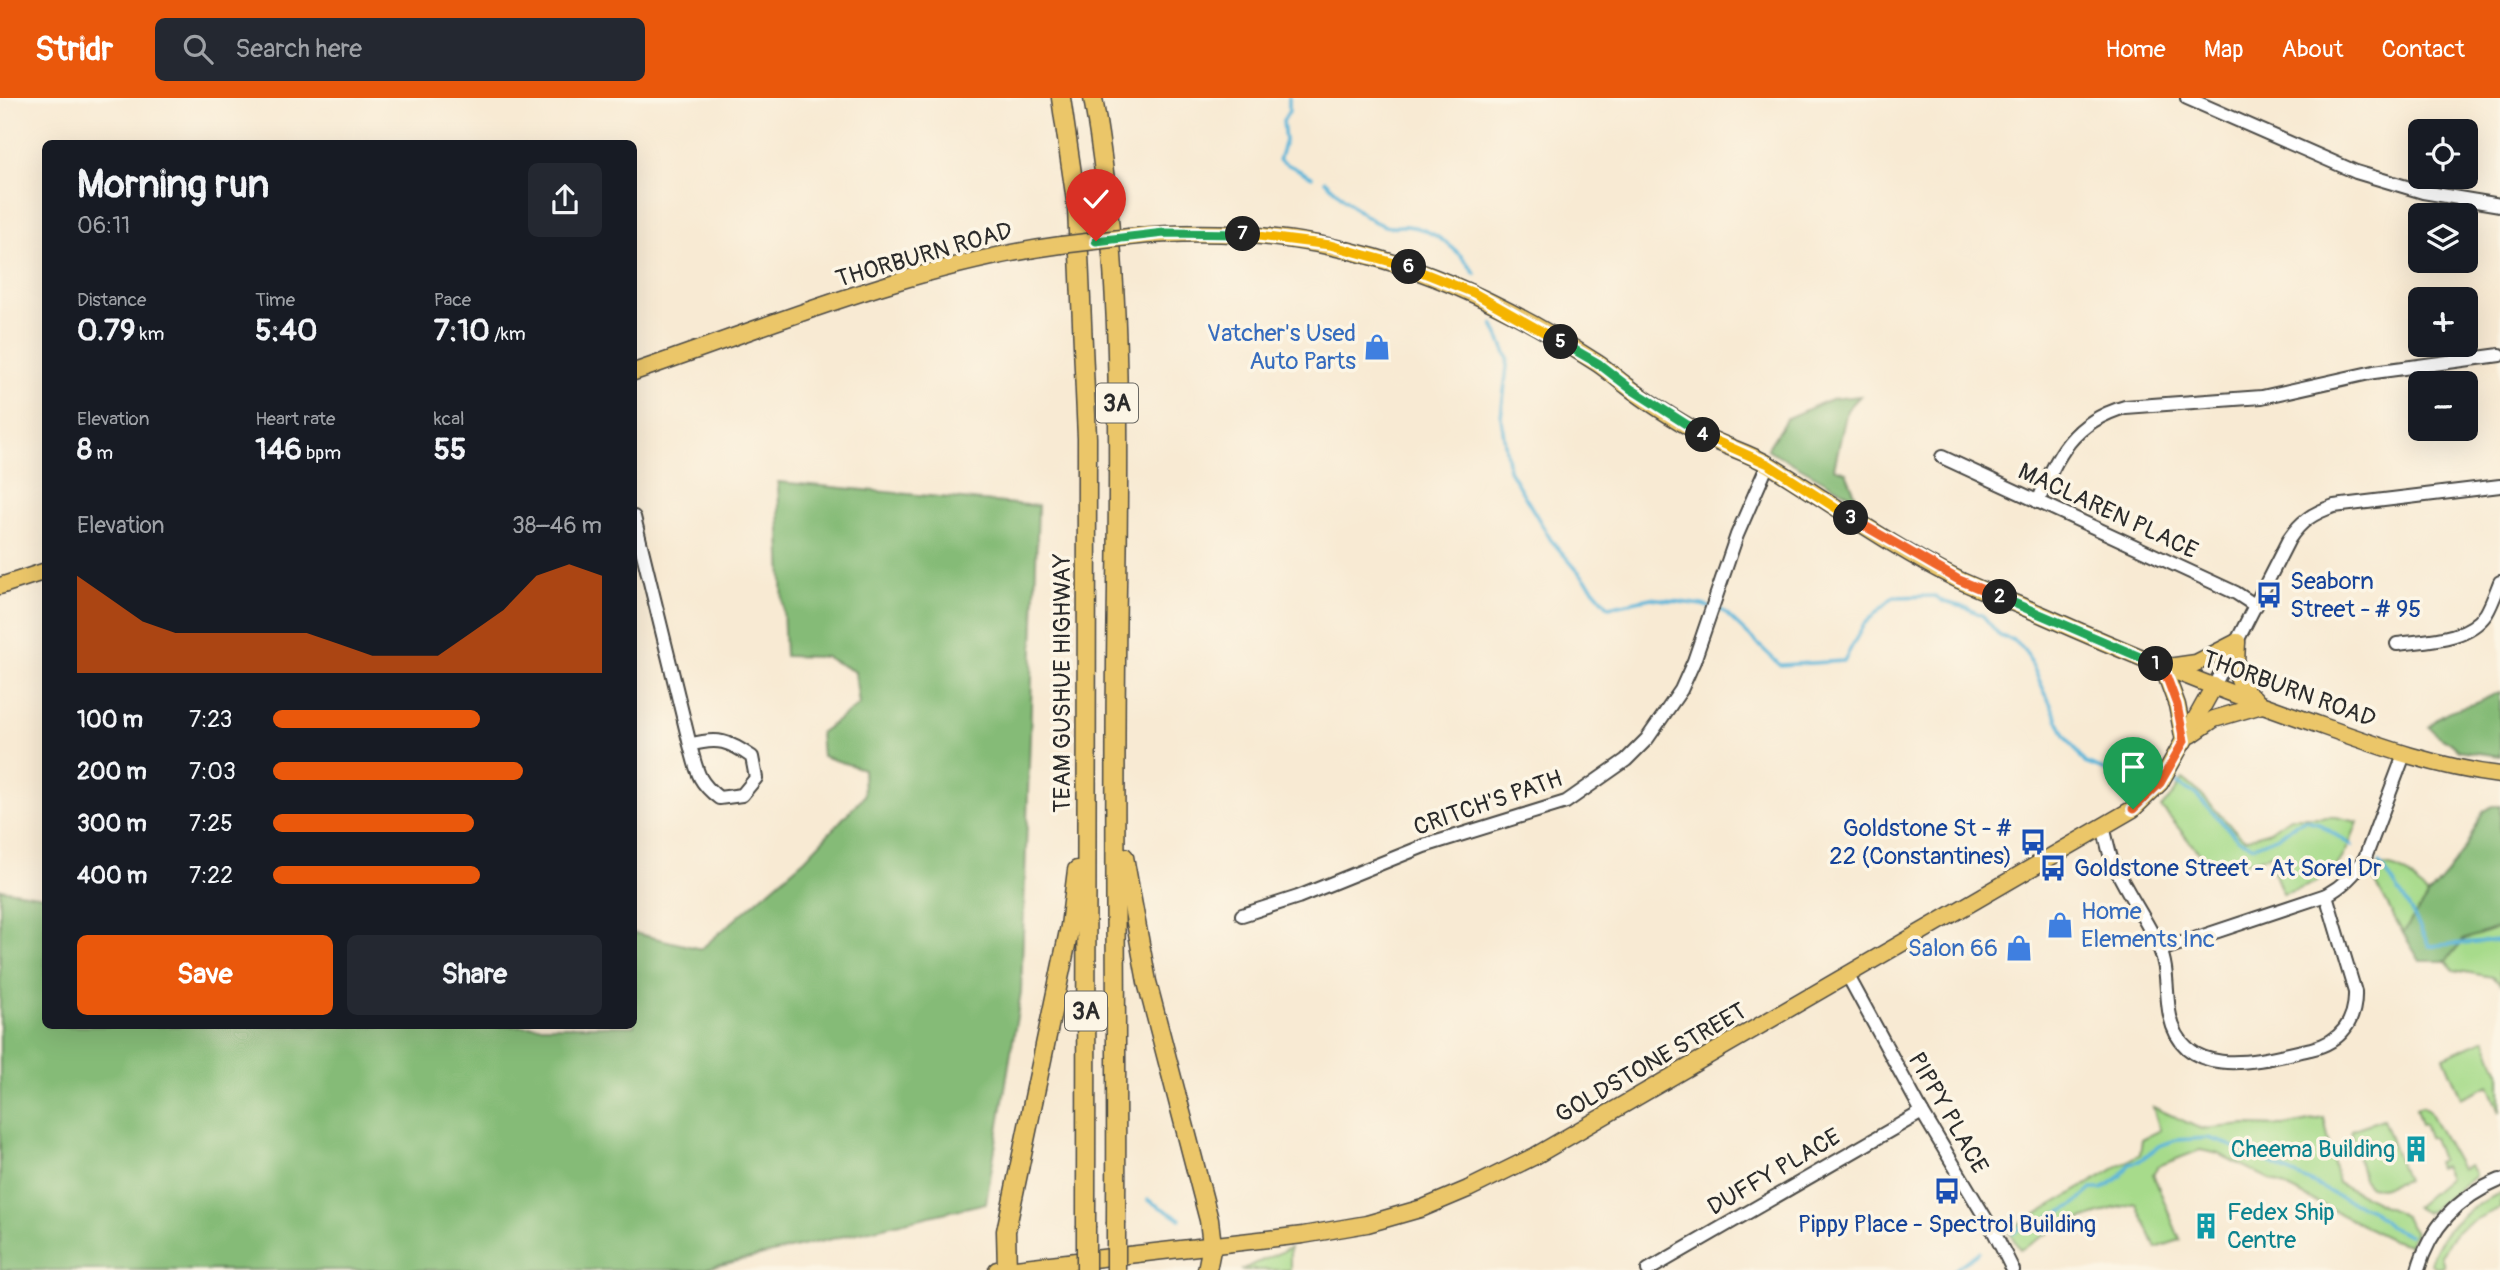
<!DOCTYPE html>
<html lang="en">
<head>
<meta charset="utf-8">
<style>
  body { margin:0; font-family:Pangolin,sans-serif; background:#242831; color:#f1f3f6; height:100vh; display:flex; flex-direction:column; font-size:26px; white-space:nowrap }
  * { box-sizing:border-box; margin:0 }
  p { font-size:23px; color:#9ea1a6 }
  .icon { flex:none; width:38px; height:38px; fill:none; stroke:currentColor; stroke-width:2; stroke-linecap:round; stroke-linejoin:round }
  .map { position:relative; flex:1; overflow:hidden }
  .details { position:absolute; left:42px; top:42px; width:595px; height:889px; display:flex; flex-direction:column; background:#171b24; border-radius:10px; box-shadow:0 7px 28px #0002 }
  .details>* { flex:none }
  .buttons { position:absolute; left:2408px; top:21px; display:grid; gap:14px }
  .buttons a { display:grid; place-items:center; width:70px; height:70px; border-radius:10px; background:#171b24; box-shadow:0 7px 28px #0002; font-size:35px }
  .pin { position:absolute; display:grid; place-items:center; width:60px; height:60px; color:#fff; margin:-72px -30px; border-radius:50% 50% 50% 0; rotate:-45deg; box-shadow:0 0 7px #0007 }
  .pin .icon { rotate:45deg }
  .km { position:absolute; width:35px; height:35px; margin:-18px; border-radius:50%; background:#222; color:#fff; font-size:19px; line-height:35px; text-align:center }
  .round { display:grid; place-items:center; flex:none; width:74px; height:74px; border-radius:10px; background:#242831 }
  .overview { display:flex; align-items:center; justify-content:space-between; height:119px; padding:0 35px }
  h1 { font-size:38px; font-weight:700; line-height:52px }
  .stats { display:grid; grid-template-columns:repeat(3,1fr); gap:10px; height:119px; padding:7px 35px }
  .stats div { display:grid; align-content:center }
  .stats b { font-size:30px; font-weight:700 }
  .stats small { font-size:19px; font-weight:400 }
  .stats p { font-size:19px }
  .chart { height:196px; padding:14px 35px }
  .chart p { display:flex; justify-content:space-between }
  .chart svg { width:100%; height:126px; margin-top:7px; fill:#ea580c; opacity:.7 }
  .primary-button { display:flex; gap:14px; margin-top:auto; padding:14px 35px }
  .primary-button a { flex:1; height:80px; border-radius:10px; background:#ea580c; color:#fff; font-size:28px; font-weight:700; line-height:80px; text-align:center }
  .primary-button a+a { background:#242831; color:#f1f3f6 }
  ul { padding:0 35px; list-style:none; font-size:23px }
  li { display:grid; grid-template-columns:112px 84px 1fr; align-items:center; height:52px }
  li i { height:18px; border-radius:9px; background:#ea580c }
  header { display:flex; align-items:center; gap:42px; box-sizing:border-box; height:98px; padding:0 35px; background:#ea580c; color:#fff }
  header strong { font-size:33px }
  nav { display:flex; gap:38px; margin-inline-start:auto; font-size:24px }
  .search { width:490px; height:63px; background:#242831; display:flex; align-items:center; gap:18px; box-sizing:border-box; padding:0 24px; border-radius:10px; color:#9ea1a6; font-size:26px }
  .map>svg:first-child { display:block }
  .green { fill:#a7db8b; stroke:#69835b; stroke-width:2 }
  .forest { fill:#85bb77; stroke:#587351; stroke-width:2 }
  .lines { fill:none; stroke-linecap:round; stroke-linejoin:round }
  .stream { stroke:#5cb5d9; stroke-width:3.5 }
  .minor-casing { stroke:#4a4844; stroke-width:16 }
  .major-casing { stroke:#4a4844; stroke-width:19 }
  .highway-casing { stroke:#4a4844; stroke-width:21 }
  .minor { stroke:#fff; stroke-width:12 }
  .major { stroke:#ebc669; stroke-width:16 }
  .highway { stroke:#ebc669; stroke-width:18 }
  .major-bridge-casing { stroke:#4a4844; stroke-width:19; stroke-linecap:butt }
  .highway-bridge-casing { stroke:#4a4844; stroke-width:21; stroke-linecap:butt }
  .major-bridge { stroke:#ebc669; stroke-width:16 }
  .highway-bridge { stroke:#ebc669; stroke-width:18 }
  .split-1-casing { stroke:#fff; stroke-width:14 }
  .split-2-casing { stroke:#fff; stroke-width:14 }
  .split-3-casing { stroke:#fff; stroke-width:14 }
  .split-4-casing { stroke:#fff; stroke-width:14 }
  .split-5-casing { stroke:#fff; stroke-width:14 }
  .split-6-casing { stroke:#fff; stroke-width:14 }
  .split-7-casing { stroke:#fff; stroke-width:14 }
  .split-8-casing { stroke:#fff; stroke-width:14 }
  .split-1 { stroke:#f0652b; stroke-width:9 }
  .split-2 { stroke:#22a559; stroke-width:9 }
  .split-3 { stroke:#f0652b; stroke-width:9 }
  .split-4 { stroke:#f5b400; stroke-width:9 }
  .split-5 { stroke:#22a559; stroke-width:9 }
  .split-6 { stroke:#f5b400; stroke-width:9 }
  .split-7 { stroke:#f5b400; stroke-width:9 }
  .split-8 { stroke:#22a559; stroke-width:9 }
  .labels { text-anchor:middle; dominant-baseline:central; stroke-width:7; stroke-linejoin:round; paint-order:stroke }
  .shield { fill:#fcf5e5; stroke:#6a6863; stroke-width:2 }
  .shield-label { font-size:23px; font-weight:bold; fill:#2b2b2b }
  .street-label { font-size:24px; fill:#2b2b2b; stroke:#fcf5e5 }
  .shop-label { font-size:24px; fill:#366cbe; stroke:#fcf5e5; text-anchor:end }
  .transit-label { font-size:24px; fill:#164399; stroke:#fcf5e5; text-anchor:start }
  .culture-label { font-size:24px; fill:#0d838f; stroke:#fcf5e5; text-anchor:end }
</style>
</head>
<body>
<header>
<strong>Stridr</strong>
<div class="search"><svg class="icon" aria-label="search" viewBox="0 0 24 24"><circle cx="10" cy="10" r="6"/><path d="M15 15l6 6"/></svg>Search here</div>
<nav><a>Home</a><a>Map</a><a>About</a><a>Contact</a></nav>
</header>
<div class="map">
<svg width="2500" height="1172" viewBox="0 0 2500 1172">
  <rect width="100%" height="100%" fill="#fcf5e5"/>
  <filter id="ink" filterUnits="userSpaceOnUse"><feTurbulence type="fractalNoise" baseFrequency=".0143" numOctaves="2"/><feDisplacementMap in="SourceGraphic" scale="14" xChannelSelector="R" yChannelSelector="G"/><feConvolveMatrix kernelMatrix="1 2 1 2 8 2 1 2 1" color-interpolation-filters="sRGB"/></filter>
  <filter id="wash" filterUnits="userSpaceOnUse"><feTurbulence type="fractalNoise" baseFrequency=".00686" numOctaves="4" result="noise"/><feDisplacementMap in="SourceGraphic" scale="28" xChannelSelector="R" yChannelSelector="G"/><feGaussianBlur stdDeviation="1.57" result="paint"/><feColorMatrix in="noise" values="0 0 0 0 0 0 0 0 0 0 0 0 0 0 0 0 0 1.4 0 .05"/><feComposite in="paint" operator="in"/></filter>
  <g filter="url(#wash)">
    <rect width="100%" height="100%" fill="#f8ead3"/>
    <!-- green -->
    <g class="green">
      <path d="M2183 681C2207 698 2222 723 2245 741L2270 733 2290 719H2336L2358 724C2341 771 2332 782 2283 796L2270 764 2274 755 2256 762 2215 768C2193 754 2180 728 2161 710L2174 696Z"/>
      <path d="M2376 768C2403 767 2410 779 2428 798L2403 835 2371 776Z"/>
      <polygon points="2500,829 2500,886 2492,879 2454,872 2446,863 2463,842"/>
      <polygon points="2485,941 2500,976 2500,1014 2489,987 2461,1000 2444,959"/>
      <polygon points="2422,1008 2428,1012 2461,1071 2469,1067 2475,1075 2474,1079 2430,1113 2424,1114 2415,1109 2449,1080 2443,1068 2438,1070 2436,1064 2441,1062 2433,1040 2429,1040 2424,1026 2421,1027 2416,1010"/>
      <polygon points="2153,1009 2201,1031 2246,1027 2284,1028 2324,1020 2338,1085 2404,1118 2415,1134 2409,1147 2392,1142 2219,1056 2200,1052 2158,1068 2153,1076 2180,1142 2156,1150 2136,1105 2108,1112 2059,1129 2020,1152 2008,1132 2140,1056 2142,1041 2160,1032"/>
      <polygon points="2383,1021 2406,1082 2381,1090 2370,1089 2363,1081 2351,1032"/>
      <path d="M2500 1095V1110C2472 1123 2454 1128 2441 1158L2444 1167C2438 1170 2434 1170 2430 1165 2439 1131 2470 1109 2500 1095Z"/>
      <polygon points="1290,1150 1290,1172 1241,1172"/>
    </g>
    <!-- forest -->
    <g class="forest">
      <polygon points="1860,298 1847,312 1834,370 1846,374 1857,401 1767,351 1787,320 1831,301"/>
      <polygon points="778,384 1038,408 1021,894 986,1105 699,1172 0,1172 0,791 45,798 46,928 634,928 634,835 701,851 805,761 864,698 863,671 822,658 820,635 859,607 855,574 826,559 785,558"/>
      <path d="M2500 594V658L2458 652C2449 640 2439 642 2429 629 2444 612 2454 611 2474 606 2483 603 2491 597 2500 594Z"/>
      <polygon points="2493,708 2500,708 2500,829 2463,842 2446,863 2420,863 2403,835 2428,798 2447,776 2466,748 2483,713"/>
    </g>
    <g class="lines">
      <!-- stream -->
      <g class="stream">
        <polyline points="1289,0 1289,13 1283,23 1285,43 1279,62 1312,79"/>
        <path d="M1325 83C1344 99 1362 121 1385 128 1392 131 1399 127 1407 128 1434 130 1461 154 1475 176"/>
        <polyline points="1493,226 1508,260 1501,319 1509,372 1551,442 1609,509 1651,500 1702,507 1723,513 1780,567 1844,563 1864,526 1893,499 1935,498 1944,504 1967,510 1983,518 2000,538 2013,542 2025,552 2065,637 2085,665 2109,674 2134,669 2151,671 2161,676"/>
        <polyline points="2168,680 2195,696 2239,742 2254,748 2281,737 2295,726 2306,722 2318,725 2352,748"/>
        <path d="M2379 765C2400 791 2415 818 2429 848L2500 842"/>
        <polyline points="1148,1102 1180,1121"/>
        <polyline points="2013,1135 2025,1126 2042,1127 2048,1120 2073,1108 2092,1091 2102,1091 2108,1087 2121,1078 2130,1065 2139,1063 2159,1048 2176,1042 2209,1040 2227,1046 2313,1085 2335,1097 2373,1113 2390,1129 2409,1137"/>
        <polyline points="1954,1172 1979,1154"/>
      </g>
    </g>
  </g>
  <g filter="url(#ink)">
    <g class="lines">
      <!-- minor casing -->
      <g class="minor-casing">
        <g id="minor">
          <polyline points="2187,0 2356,74 2423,94 2500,107"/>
          <polyline points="1942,359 2236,495 2256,508"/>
          <path d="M2038 404C2057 357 2073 324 2125 309L2262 299 2374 274 2500 257"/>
          <path d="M634 419 690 647C697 673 697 683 719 700L742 697 756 680 752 659C729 643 718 639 690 647"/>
          <path d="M2397 546C2426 542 2467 543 2486 516 2492 506 2496 494 2500 484"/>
          <path d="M2214 588 2289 441C2301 423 2313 415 2334 408L2500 388"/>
          <path d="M2103 729C2106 739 2108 750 2111 760 2124 791 2145 819 2159 849 2169 871 2165 895 2170 918 2185 987 2265 961 2311 951 2341 944 2356 923 2355 894L2326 797"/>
          <polyline points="1242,817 1298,799 1424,748 1566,704 1626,662 1647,641 1681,592 1694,563 1737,437 1768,366"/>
          <path d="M2161 852 2326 797C2343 788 2355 776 2365 760L2404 657"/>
          <polyline points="1848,878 1922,1014 1995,1136 2013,1172"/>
          <polyline points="1648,1172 1922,1014"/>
          <path d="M2418 1172C2430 1129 2459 1099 2500 1082"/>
        </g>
      </g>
      <!-- major casing -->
      <g class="major-casing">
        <g id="major">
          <path d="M1129 139C1306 121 1450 169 1597 265 1608 272 1617 281 1627 288 1650 306 1678 323 1703 337 1725 349 1750 355 1771 368 1833 406 1892 449 1957 481 1984 494 2013 504 2040 516 2123 553 2206 587 2291 617 2360 641 2427 668 2500 677"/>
          <path d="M634 274C772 227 916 166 1061 147"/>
          <polyline points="0,488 46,473"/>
          <path d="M2237 544C2236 570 2232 584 2255 601"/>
          <polyline points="2163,569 2177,607 2184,643"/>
          <polyline points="2168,569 2196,565 2237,544"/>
          <polyline points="2191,637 2214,621 2262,607"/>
          <polyline points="997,1172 1303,1137 1367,1126 1423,1110 1468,1091 1535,1058 2133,711 2160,685 2214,588"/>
        </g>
      </g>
      <!-- highway casing -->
      <g class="highway-casing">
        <g id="highway">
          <polyline points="1061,0 1077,110 1087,340 1086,1128"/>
          <path d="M1093 0C1126 186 1118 377 1116 564 1114 751 1117 937 1116 1124"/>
          <polyline points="1124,759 1147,884 1209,1122 1212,1147 1207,1172"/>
          <polyline points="1007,1172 1006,1133 1070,828 1077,772"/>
        </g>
      </g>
      <!-- minor -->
      <use href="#minor" class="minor"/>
      <!-- major -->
      <use href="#major" class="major"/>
      <!-- highway -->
      <use href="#highway" class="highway"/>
      <!-- major-bridge casing -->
      <g class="major-bridge-casing">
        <polyline id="major-bridge" points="1061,147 1129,139"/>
      </g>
      <!-- highway-bridge casing -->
      <g class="highway-bridge-casing">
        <g id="highway-bridge">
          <polyline points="1116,1124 1116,1172"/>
          <polyline points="1086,1128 1086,1172"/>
        </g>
      </g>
      <!-- major-bridge -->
      <use href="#major-bridge" class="major-bridge"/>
      <!-- highway-bridge -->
      <use href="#highway-bridge" class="highway-bridge"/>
    </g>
  </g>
  <g class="lines" filter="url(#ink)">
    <!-- split-1 casing -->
    <g class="split-1-casing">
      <polyline id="split-1" points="2133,711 2160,685 2184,643 2177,607 2163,569 2156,566"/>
    </g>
    <!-- split-2 casing -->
    <g class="split-2-casing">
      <polyline id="split-2" points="2000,499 2156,566"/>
    </g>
    <!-- split-3 casing -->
    <g class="split-3-casing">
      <polyline id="split-3" points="1851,420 1959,482 2000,499"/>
    </g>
    <!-- split-4 casing -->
    <g class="split-4-casing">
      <polyline id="split-4" points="1703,337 1768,366 1851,420"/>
    </g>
    <!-- split-5 casing -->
    <g class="split-5-casing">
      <polyline id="split-5" points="1561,244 1599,266 1631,291 1703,337"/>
    </g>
    <!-- split-6 casing -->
    <g class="split-6-casing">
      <polyline id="split-6" points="1409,169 1474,195 1561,244"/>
    </g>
    <!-- split-7 casing -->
    <g class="split-7-casing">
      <polyline id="split-7" points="1243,136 1330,147 1409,169"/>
    </g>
    <!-- split-8 casing -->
    <g class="split-8-casing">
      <polyline id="split-8" points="1096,143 1164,135 1243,136"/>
    </g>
    <!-- split-1 -->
    <use href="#split-1" class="split-1"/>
    <!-- split-2 -->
    <use href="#split-2" class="split-2"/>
    <!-- split-3 -->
    <use href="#split-3" class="split-3"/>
    <!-- split-4 -->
    <use href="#split-4" class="split-4"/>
    <!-- split-5 -->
    <use href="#split-5" class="split-5"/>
    <!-- split-6 -->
    <use href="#split-6" class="split-6"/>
    <!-- split-7 -->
    <use href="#split-7" class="split-7"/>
    <!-- split-8 -->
    <use href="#split-8" class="split-8"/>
  </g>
  <!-- icons -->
  <defs>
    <g id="shop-bare" transform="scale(2.1)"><path d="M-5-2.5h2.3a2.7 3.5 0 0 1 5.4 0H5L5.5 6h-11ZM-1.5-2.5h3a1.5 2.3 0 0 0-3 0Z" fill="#3f7fe0" stroke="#fcf5e5" stroke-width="2.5" paint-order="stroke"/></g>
    <g id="bus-bare" transform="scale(2.1)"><path d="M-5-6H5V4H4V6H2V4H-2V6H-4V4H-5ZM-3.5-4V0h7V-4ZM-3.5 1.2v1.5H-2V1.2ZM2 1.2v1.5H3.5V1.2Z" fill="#1a4fb4" stroke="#fcf5e5" stroke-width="2.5" paint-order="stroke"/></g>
    <g id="building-bare" transform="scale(2.1)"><path d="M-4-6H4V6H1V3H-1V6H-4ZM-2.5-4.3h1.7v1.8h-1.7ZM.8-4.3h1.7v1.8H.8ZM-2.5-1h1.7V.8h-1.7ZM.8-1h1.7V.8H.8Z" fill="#0f9aa8" stroke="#fcf5e5" stroke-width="2.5" paint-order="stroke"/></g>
  </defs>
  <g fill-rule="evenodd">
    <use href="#shop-bare" x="1377" y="249"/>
    <use href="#bus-bare" x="2269" y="497"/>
    <use href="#bus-bare" x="2033" y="744"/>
    <use href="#bus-bare" x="2053" y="770"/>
    <use href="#shop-bare" x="2060" y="827"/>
    <use href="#shop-bare" x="2019" y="850"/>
    <use href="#building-bare" x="2416" y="1051"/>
    <use href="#bus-bare" x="1947" y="1093"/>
    <use href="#building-bare" x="2206" y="1128"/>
  </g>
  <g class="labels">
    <!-- shield labels -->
    <g class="shield">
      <rect x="1096" y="285.5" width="42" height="39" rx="5"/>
      <rect x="1065" y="893.5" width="42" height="39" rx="5"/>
    </g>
    <g class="shield-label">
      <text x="1117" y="305">3A</text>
      <text x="1086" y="913">3A</text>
    </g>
    <!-- street labels -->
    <g class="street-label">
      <text transform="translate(924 157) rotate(-16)">THORBURN ROAD</text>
      <text transform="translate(2108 413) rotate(25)">MACLAREN PLACE</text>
      <text transform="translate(1062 585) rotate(-90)">TEAM GUSHUE HIGHWAY</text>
      <text transform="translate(2289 591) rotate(20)">THORBURN ROAD</text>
      <text transform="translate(1488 705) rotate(-19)">CRITCH'S PATH</text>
      <text transform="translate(1651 965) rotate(-30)">GOLDSTONE STREET</text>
      <text transform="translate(1948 1015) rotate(60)">PIPPY PLACE</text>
      <text transform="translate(1774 1074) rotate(-30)">DUFFY PLACE</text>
    </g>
    <!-- shop labels -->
    <g class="shop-label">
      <text x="1356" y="235">Vatcher's Used<tspan x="1356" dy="28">Auto Parts</tspan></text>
      <text x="2081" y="813" text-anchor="start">Home<tspan x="2081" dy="28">Elements Inc</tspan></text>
      <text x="1998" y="850">Salon 66</text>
    </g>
    <!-- transit labels -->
    <g class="transit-label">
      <text x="2290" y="483">Seaborn<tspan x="2290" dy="28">Street - # 95</tspan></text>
      <text x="2012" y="730" text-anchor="end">Goldstone St - #<tspan x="2012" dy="28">22 (Constantines)</tspan></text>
      <text x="2074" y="770">Goldstone Street - At Sorel Dr</text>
      <text x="1947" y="1126" text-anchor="middle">Pippy Place - Spectrol Building</text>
    </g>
    <!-- culture labels -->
    <g class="culture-label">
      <text x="2395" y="1051">Cheema Building</text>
      <text x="2227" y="1114" text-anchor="start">Fedex Ship<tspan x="2227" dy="28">Centre</tspan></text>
    </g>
  </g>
</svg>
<div class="buttons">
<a><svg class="icon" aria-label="locate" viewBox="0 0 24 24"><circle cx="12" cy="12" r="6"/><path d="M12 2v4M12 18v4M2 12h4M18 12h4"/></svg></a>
<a><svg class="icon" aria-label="layers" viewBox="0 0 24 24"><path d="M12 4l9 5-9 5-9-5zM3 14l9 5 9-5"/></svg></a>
<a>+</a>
<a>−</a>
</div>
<div class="pin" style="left:2133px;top:711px;background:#1e9e55"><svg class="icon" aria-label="arrive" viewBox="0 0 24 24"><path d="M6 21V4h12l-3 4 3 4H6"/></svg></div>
<div class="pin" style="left:1096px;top:143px;background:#d93025"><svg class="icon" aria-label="check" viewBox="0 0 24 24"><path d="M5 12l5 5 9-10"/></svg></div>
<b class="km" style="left:2156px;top:566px">1</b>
<b class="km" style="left:2000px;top:499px">2</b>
<b class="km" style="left:1851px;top:420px">3</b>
<b class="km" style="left:1703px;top:337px">4</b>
<b class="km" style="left:1561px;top:244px">5</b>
<b class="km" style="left:1409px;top:169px">6</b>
<b class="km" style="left:1243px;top:136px">7</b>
<section class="details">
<div class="overview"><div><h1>Morning run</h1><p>06:11</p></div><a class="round"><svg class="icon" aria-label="share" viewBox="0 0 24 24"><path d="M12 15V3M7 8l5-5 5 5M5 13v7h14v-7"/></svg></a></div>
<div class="stats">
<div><p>Distance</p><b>0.79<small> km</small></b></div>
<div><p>Time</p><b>5:40</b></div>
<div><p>Pace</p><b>7:10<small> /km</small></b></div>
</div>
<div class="stats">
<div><p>Elevation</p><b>8<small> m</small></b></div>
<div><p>Heart rate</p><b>146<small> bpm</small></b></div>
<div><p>kcal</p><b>55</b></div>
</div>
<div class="chart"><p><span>Elevation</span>38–46 m</p>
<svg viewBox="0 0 160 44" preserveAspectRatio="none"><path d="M0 44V10L10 18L20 26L30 30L40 30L50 30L60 30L70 30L80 34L90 38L100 38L110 38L120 30L130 22L140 10L150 6L160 10V44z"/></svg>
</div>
<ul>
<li><b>100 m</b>7:23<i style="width:63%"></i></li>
<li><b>200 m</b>7:03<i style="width:76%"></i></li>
<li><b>300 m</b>7:25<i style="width:61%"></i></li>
<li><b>400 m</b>7:22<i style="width:63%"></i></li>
</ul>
<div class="primary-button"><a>Save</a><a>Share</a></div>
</section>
</div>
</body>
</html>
